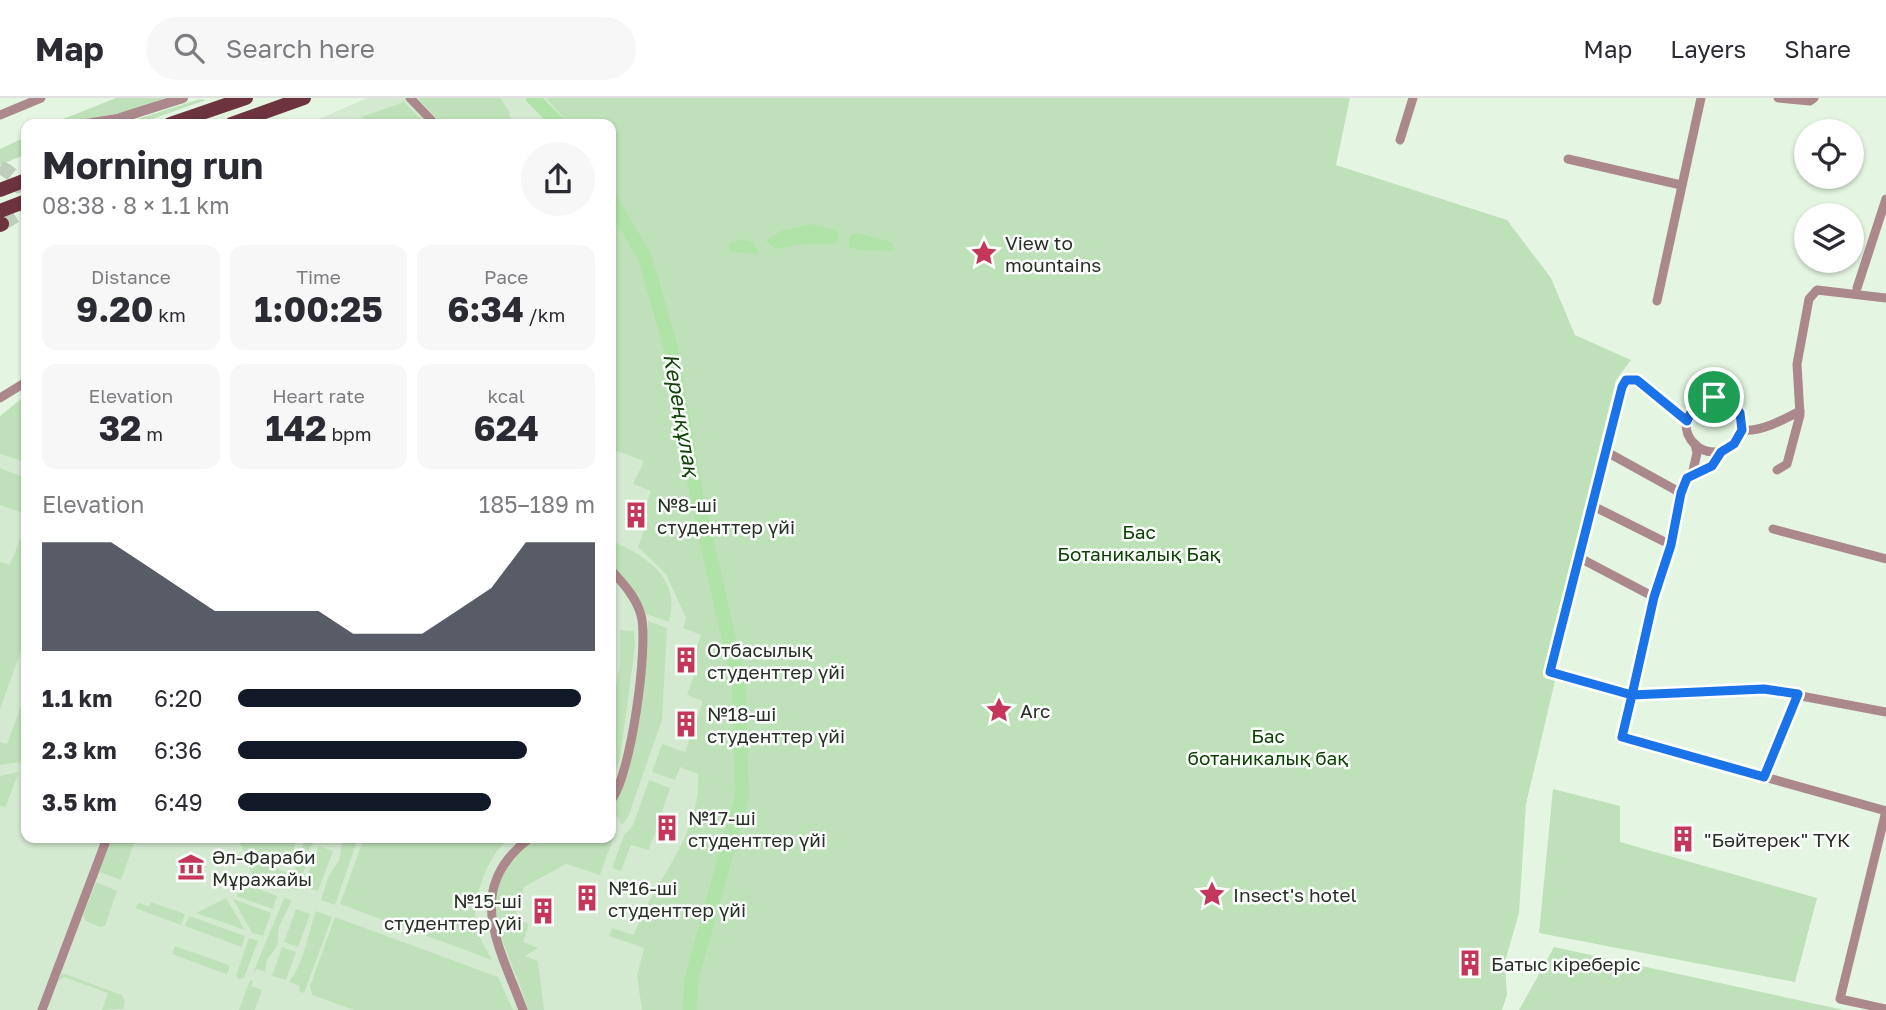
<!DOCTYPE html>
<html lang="en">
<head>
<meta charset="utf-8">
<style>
  body { margin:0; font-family:"Golos Text",sans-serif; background:#f7f7f7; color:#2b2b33; height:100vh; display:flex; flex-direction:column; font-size:26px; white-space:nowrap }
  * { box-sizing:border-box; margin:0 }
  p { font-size:23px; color:#7c7c81 }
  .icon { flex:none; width:38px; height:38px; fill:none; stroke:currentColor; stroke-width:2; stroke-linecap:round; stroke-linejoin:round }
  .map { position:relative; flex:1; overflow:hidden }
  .details { position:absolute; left:21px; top:21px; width:595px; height:724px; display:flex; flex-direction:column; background:#fff; border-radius:14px; box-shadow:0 2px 5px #0004 }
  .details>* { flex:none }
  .buttons { position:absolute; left:1794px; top:21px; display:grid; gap:14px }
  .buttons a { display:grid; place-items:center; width:70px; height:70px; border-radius:50%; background:#fff; box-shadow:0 2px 5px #0004; font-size:35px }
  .pin { position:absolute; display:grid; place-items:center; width:60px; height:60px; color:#fff; margin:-30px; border:4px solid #fff; border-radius:50%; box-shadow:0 2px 7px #0007 }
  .round { display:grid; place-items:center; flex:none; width:74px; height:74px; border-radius:37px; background:#f7f7f7 }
  .overview { display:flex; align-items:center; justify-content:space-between; height:119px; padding:0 21px }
  h1 { font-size:38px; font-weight:700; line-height:52px }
  .stats { display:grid; grid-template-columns:repeat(3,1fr); gap:10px; height:119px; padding:7px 21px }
  .stats div { display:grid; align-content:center; border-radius:14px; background:#f7f7f7; text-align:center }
  .stats b { font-size:35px; font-weight:700 }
  .stats small { font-size:19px; font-weight:400 }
  .stats p { font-size:19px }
  .chart { height:196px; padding:14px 21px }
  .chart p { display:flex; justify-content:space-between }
  .chart svg { width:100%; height:126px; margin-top:7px; fill:#111827; opacity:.7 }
  ul { padding:0 21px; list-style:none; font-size:23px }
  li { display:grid; grid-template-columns:112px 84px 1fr; align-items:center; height:52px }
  li i { height:18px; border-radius:9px; background:#111827 }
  header { display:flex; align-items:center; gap:42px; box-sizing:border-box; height:98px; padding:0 35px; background:#fff; border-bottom:2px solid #e1e1e2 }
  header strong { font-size:33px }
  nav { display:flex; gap:38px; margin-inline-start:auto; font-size:24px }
  .search { width:490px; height:63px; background:#f7f7f7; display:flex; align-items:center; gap:18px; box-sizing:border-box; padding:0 24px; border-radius:38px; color:#7c7c81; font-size:26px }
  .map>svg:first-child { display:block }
  .built { fill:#d4ead0 }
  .green { fill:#bfe1b9 }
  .water { fill:#b0e3a7 }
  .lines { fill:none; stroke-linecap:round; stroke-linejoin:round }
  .river { stroke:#b0e3a7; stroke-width:14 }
  .primary-tunnel { stroke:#bfcebc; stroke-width:14; stroke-dasharray:14 7; stroke-linecap:butt }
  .minor { stroke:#ab888c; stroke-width:9 }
  .tertiary { stroke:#ab888c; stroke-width:10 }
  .primary { stroke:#6d333e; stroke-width:14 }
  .route-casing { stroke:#fff; stroke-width:14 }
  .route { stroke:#1a73e8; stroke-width:9 }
  .labels { text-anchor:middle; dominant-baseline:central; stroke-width:5; stroke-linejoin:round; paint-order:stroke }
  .poi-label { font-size:19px; fill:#292f27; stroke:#fafefa; text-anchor:start }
  .park-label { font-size:19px; fill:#0e4105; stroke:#fafefa }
  .water-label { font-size:21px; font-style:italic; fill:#114308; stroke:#fafefa }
</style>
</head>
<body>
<header>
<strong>Map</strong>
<div class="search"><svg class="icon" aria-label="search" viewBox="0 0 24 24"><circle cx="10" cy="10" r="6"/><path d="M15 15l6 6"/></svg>Search here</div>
<nav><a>Map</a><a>Layers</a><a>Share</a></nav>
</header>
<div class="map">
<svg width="1886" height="912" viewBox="0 0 1886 912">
  <rect width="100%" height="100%" fill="#e4f6e1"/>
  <!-- built -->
  <polygon class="built" points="367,0 645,0 725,543 670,912 0,912 0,329 26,304 26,740 611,740 611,26 308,26"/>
  <!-- green -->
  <g class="green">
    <polygon points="116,0 165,0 126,14 58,26 58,23"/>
    <polygon points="418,0 500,0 509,13 512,26 442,26"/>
    <path d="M546 0H1350L1336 67 1507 122 1551 180 1575 237 1631 262 1616 282 1543 579 1555 583 1526 706 1519 815 1505 864 1507 897 1502 912H642L637 878 644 850 609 838 612 830 634 837C653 782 702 738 698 676L680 669 675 682 652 674 662 646 685 654 703 603 687 597 698 566 692 564 701 537 683 530 686 520 666 476 638 449 648 422 642 419 651 393 633 386 644 363 617 353 615 359 611 357V26H569Z"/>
    <polygon points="200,1 206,2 138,26 122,26"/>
    <polygon points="404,4 426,26 379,26 361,19"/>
    <polygon points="26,39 26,56 0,67 0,51"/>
    <polygon points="26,297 26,364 0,356 0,318"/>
    <polygon points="0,370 26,380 26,416 0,407"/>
    <polygon points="26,426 26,539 0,611 0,464 10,467"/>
    <path d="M612 443C647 458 682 482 669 524L646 516 632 489 611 467Z"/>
    <polygon points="648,523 667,530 662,622 628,719 622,727 611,708 629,675"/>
    <polygon points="620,532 634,533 635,548 620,661 611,684 611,616 620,567"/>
    <polygon points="26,595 26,659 21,664 0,667 0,644 7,646"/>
    <polygon points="19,674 5,710 0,707 0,678"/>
    <polygon points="649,682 670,690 649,752 631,747 621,773 612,770 624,737 633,727"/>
    <polygon points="1553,691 1620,708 1620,744 1817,800 1795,884 1539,835"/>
    <path d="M611 724 616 732 600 777 566 766 524 789 514 820 529 826 523 844 538 850 525 858 538 863 544 912H528C515 861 472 809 515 760 522 753 530 742 540 740 562 737 588 740 611 740Z"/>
    <polygon points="112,740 135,742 121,782 99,774"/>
    <polygon points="236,740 284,740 296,744 288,768 245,754"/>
    <polygon points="305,740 316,740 305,759 306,767 297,792 289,790"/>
    <polygon points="343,740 358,740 335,807 321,802 329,777 339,763"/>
    <path d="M364 740H510C487 757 470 804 477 832 480 842 487 852 492 862L340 806Z"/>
    <polygon points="319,748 333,753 318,793 303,789"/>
    <polygon points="250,761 286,774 281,787 252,777 248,767"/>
    <polygon points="96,784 117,793 105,828 100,829 86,823 83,818"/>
    <polygon points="248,787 277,798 273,811 236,798"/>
    <polygon points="226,800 245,832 196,815"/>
    <polygon points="284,800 292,802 279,829 277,848 267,862 265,874 257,871 253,875"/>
    <polygon points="233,801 271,815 263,838 252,835"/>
    <polygon points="151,804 185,816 181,827 135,810 139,805 149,808"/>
    <polygon points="296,811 310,816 298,849 284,844"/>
    <path d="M316 813 332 819 304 895 299 893 300 888 289 884C305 863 307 838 316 813Z"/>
    <polygon points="189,818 245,838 242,849 185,828"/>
    <polygon points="335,819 498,879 513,912 354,912 312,897 310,888"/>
    <polygon points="249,840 258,843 244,880 239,882 236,877"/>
    <polygon points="175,848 229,867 229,873 226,876 172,856"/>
    <polygon points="282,849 296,854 286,882 272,878"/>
    <polygon points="1554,849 1844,912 1519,912"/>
    <polygon points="62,875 122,897 125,904 123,911 102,912 108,895 64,879 58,884"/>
    <polygon points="250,882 253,883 251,888 262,892 255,912 239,912"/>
  </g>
  <!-- water -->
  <g class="water">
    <polygon points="811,126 836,132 839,138 836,146 803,146 776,151 766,143 781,133"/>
    <polygon points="857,135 892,144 894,152 868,153 850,150 848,145 852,136"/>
    <polygon points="741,141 754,145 759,156 731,154 728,146"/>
  </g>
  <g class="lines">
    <!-- river -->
    <g class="river">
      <polyline points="533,0 559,26"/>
      <polyline points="611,101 645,160 670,247 697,400 739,586 742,698 691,883 690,912"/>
    </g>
    <!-- primary-tunnel -->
    <path class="primary-tunnel" d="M0 69C20 79 27 92 22 114L2 126"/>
    <!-- minor -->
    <g class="minor">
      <polyline points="410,0 435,26"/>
      <polyline points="1778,0 1810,3 1814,0"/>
      <polyline points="0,17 41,0"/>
      <polyline points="1400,42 1413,0"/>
      <polyline points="1568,61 1681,87"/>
      <polyline points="1857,190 1886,101"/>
      <polyline points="1657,203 1701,0"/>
      <circle cx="1714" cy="326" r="28"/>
      <polyline points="0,300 26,284"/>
      <polyline points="1687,323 1637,282 1626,282 1622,289 1550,574 1632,597 1764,591 1886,614"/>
      <path d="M1742 332C1761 334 1783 322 1800 313"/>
      <polyline points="1605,353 1681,395"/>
      <polyline points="1721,353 1712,368 1687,380 1681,395 1671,447 1654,499 1622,639 1886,713"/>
      <polyline points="1777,372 1787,366 1800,317 1797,266 1809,201 1817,192 1886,200"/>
      <polyline points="1692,377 1697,355 1695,346"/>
      <polyline points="1591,407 1671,447"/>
      <polyline points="1773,431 1886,461"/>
      <polyline points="1578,459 1654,499"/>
      <path d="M611 472C623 485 636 499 641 517 649 546 631 679 611 702"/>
      <polyline points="1764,679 1798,596"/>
      <polyline points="1886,713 1840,901 1886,911"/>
      <polyline points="42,912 107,740"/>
      <path d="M523 912C500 849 462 791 530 740"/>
    </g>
    <!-- tertiary -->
    <polyline class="tertiary" points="86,26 117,21 183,0"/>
    <!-- primary -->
    <g class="primary">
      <polyline points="170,26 246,0"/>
      <polyline points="231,26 304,0"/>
      <polyline points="0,92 26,82"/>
      <polyline points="0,113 26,103"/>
      <polyline points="0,127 2,126"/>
    </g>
  </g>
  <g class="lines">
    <!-- route casing -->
    <g class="route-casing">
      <polyline id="route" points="1714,299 1694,308 1687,323 1637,282 1626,282 1622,289 1550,574 1632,597 1622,639 1764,679 1798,596 1764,591 1632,597 1654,499 1671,447 1681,395 1687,380 1712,368 1721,354 1734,346 1742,332 1740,315 1734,307 1714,299"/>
    </g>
    <!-- route -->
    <use href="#route" class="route"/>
  </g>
  <!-- icons -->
  <defs>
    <g id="sight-bare" transform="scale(2.1)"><path d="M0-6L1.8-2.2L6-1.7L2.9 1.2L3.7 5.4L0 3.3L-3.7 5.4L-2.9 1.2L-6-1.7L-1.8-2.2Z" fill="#c5365b" stroke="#fafefa" stroke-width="2.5" paint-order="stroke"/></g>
    <g id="building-bare" transform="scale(2.1)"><path d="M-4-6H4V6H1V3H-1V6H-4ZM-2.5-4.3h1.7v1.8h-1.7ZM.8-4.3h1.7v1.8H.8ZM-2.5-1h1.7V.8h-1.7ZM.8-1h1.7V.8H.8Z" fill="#c5365b" stroke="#fafefa" stroke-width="2.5" paint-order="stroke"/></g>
    <g id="museum-bare" transform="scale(2.1)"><path d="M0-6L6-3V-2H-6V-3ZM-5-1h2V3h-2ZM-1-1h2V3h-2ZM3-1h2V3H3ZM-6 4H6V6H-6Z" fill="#c5365b" stroke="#fafefa" stroke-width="2.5" paint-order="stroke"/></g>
  </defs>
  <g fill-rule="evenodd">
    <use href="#sight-bare" x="984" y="155"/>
    <use href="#building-bare" x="636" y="417"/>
    <use href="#building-bare" x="686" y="562"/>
    <use href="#sight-bare" x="999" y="612"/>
    <use href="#building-bare" x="686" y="626"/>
    <use href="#building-bare" x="667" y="730"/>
    <use href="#building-bare" x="1683" y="741"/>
    <use href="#museum-bare" x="191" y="769"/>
    <use href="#sight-bare" x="1212" y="796"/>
    <use href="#building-bare" x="587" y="800"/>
    <use href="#building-bare" x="543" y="813"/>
    <use href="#building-bare" x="1470" y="865"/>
  </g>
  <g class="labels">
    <!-- poi labels -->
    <g class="poi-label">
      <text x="1005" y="144">View to<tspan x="1005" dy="22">mountains</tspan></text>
      <text x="657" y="406">№8-ші<tspan x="657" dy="22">студенттер үйі</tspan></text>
      <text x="707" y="551">Отбасылық<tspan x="707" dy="22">студенттер үйі</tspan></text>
      <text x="1020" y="612">Arc</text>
      <text x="707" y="615">№18-ші<tspan x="707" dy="22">студенттер үйі</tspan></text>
      <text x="688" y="719">№17-ші<tspan x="688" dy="22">студенттер үйі</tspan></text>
      <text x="1704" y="741">"Бәйтерек" ТҮК</text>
      <text x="212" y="758">Әл-Фараби<tspan x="212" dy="22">Мұражайы</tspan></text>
      <text x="608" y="789">№16-ші<tspan x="608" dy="22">студенттер үйі</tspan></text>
      <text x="1233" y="796">Insect's hotel</text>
      <text x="522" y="802" text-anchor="end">№15-ші<tspan x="522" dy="22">студенттер үйі</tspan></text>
      <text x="1491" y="865">Батыс кіреберіс</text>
    </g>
    <!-- park labels -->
    <g class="park-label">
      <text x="1139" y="433">Бас<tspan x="1139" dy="22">Ботаникалық Бақ</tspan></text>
      <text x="1268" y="637">Бас<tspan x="1268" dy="22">ботаникалық бақ</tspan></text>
    </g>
    <!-- water labels -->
    <g class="water-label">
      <text transform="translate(682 317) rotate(80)">Кереңқұлақ</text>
    </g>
  </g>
</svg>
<div class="buttons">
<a><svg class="icon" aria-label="locate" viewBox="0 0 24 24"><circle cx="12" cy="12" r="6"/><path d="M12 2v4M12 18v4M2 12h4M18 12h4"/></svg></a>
<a><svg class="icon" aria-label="layers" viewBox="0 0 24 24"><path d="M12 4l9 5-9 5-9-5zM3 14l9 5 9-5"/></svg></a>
</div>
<div class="pin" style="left:1714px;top:299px;background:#1e9e55"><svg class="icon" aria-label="arrive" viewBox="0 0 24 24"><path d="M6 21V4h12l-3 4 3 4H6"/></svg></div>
<section class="details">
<div class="overview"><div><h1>Morning run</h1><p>08:38 · 8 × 1.1 km</p></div><a class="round"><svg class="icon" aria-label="share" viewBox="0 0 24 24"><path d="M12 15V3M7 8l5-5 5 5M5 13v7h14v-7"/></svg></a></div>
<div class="stats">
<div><p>Distance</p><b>9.20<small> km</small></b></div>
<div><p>Time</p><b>1:00:25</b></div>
<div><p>Pace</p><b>6:34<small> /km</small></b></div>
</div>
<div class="stats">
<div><p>Elevation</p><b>32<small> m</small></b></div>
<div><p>Heart rate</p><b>142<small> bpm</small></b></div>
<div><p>kcal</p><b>624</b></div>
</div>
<div class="chart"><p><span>Elevation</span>185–189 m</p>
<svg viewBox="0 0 160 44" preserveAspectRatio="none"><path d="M0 44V6L10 6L20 6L30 14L40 22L50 30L60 30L70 30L80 30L90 38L100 38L110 38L120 30L130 22L140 6L150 6L160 6V44z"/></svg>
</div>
<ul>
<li><b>1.1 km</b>6:20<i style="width:96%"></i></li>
<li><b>2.3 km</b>6:36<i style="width:81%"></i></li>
<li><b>3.5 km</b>6:49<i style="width:71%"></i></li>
</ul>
</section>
</div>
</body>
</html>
